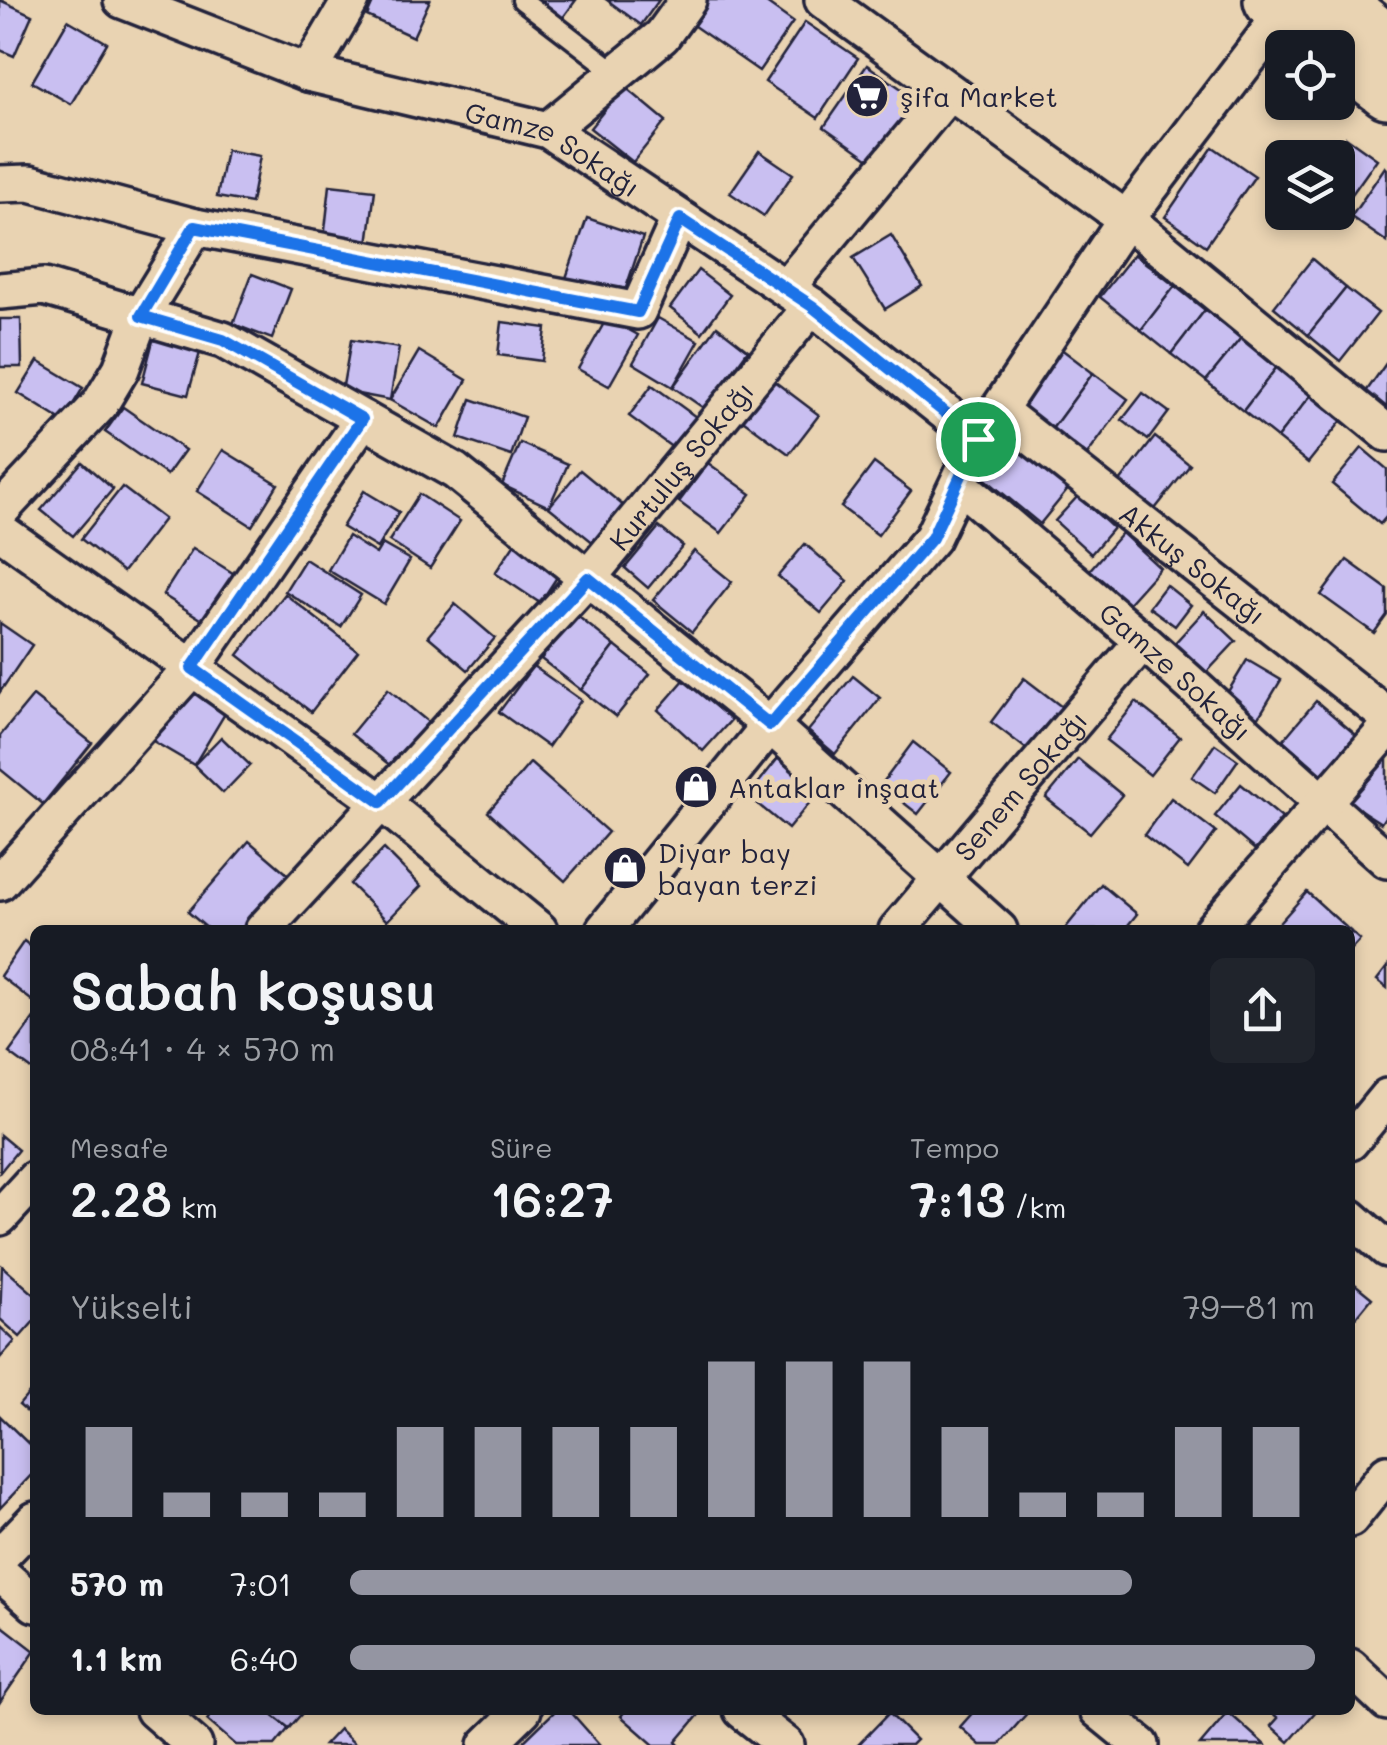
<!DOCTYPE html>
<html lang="tr">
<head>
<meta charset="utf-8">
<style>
  body { margin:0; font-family:Mali,sans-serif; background:#20242c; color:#f1f3f6; height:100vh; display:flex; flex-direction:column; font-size:38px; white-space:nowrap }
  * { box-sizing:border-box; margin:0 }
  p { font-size:32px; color:#9ea1a6 }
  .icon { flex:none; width:55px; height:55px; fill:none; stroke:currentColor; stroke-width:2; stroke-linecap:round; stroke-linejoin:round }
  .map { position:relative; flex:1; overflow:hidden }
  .side { position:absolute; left:30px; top:925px; width:1325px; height:790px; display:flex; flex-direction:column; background:#171b24; border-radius:15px; box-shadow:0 5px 15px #0003 }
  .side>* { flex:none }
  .tools { position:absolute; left:1265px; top:30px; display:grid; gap:20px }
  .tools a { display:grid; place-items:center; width:90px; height:90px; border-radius:15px; background:#171b24; box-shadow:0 5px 15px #0003; font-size:50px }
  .pin { position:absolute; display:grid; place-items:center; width:85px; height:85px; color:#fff; margin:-42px; border:5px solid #fff; border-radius:50%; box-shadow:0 2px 10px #0007 }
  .round { display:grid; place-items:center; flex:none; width:105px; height:105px; border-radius:15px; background:#20242c }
  .headline { display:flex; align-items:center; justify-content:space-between; height:170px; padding:0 40px }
  h1 { font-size:55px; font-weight:600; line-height:75px }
  .metrics { display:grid; grid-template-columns:repeat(3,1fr); gap:15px; height:170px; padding:10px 40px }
  .metrics div { display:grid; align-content:center }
  .metrics b { font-size:50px; font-weight:600 }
  .metrics small { font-size:28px; font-weight:400 }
  .metrics p { font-size:28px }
  .chart { height:280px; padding:20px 40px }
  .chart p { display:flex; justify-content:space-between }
  .chart svg { width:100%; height:180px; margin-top:10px; stroke:#9495a2; stroke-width:6 }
  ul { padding:0 40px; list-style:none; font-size:32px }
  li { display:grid; grid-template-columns:160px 120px 1fr; align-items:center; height:75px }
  li i { height:25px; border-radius:12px; background:#9495a2 }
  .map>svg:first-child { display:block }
  .building { fill:#c9bff1; stroke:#22223b; stroke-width:2.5 }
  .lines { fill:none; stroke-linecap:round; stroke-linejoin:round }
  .service-casing { stroke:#22223b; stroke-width:25 }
  .minor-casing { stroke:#22223b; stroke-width:42 }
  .primary-casing { stroke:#22223b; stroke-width:62 }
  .service { stroke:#e9d3b2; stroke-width:18 }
  .minor { stroke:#e9d3b2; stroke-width:35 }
  .primary { stroke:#e9d3b2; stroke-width:55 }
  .route-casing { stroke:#fff; stroke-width:20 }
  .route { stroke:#1a73e8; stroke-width:12 }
  .labels { text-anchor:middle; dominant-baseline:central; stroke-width:10; stroke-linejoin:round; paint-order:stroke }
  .poi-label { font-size:28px; fill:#22223b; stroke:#e9d3b2; text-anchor:start }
  .street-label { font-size:28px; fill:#22223b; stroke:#e9d3b2 }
</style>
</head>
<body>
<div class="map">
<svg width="1387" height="1745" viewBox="0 0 1387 1745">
  <rect width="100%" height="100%" fill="#e9d3b2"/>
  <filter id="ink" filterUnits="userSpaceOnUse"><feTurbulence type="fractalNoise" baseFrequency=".01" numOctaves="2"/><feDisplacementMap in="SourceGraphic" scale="20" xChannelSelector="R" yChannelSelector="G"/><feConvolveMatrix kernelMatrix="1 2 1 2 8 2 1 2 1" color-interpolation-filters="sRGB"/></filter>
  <g filter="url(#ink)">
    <!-- building -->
    <g class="building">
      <polygon points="0,0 32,15 14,56 0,50"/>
      <polygon points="374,0 430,0 413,37 367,16"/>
      <polygon points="536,0 576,0 562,19"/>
      <polygon points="607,0 659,0 641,25"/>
      <polygon points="697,0 762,0 793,22 759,71 684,19"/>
      <polygon points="68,20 107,43 71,104 32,82"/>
      <polygon points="805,22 858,58 818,118 765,82"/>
      <polygon points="867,65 919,101 875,163 824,127"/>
      <polygon points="624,86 666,121 633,162 590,128"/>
      <polygon points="1346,137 1377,159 1340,211 1338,158 1331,158"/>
      <polygon points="1213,147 1255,176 1206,246 1165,217"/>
      <polygon points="226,150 260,156 251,203 217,197"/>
      <polygon points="759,151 793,174 764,216 730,193"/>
      <polygon points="1385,167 1387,169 1387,242 1351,217"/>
      <polygon points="330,185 375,190 368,244 324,239"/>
      <polygon points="587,218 643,237 623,297 566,278"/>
      <polygon points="891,235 922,286 885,309 853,258"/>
      <polygon points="1134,254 1175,286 1141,330 1100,297"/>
      <polygon points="1312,259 1346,288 1308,335 1274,307"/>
      <polygon points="698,270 730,295 702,333 670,308"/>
      <polygon points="252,274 291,289 272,339 233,324"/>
      <polygon points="1175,286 1205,310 1171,354 1141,330"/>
      <polygon points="1346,288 1378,313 1340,361 1308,335"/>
      <polygon points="1205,310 1241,338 1206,381 1171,354"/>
      <polygon points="607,318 638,335 609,386 578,369"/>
      <polygon points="658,318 699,341 673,387 633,363"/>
      <polygon points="0,319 21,319 22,367 0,367"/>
      <polygon points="502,322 546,328 542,361 498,355"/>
      <polygon points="717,326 748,350 705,409 673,387"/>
      <polygon points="154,337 201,349 188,395 142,383"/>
      <polygon points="1241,338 1277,367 1243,411 1206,381"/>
      <polygon points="351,340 399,348 390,400 342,391"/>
      <polygon points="1060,348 1093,373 1052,429 1019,405"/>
      <polygon points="419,351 467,380 439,428 390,400"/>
      <polygon points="38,361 83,388 63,421 18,393"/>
      <polygon points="1387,362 1387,414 1363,396"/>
      <polygon points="1277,367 1312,394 1277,438 1243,411"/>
      <polygon points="1093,373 1128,399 1087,455 1052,429"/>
      <polygon points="770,378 819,415 789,454 740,418"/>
      <polygon points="652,385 696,417 673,448 629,416"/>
      <polygon points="1143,393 1169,412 1148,440 1122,420"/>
      <polygon points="1312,394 1343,419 1308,463 1277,438"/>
      <polygon points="471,399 524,417 511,456 458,438"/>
      <polygon points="123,407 185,450 167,475 105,432"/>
      <polygon points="1007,435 1070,487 1040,524 977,472"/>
      <polygon points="1155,437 1190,465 1151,514 1116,487"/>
      <polygon points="520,443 568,464 549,507 502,485"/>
      <polygon points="1362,448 1387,469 1387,516 1380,524 1332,484"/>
      <polygon points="223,450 278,484 252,526 197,491"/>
      <polygon points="82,462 113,489 73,536 41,510"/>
      <polygon points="708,463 751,494 721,533 679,502"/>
      <polygon points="874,463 911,491 878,535 841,507"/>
      <polygon points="580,470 625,507 595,544 549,507"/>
      <polygon points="122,487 164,519 123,572 81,539"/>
      <polygon points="364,491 399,512 377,548 342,527"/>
      <polygon points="419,494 460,521 430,568 389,541"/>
      <polygon points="1078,496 1113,528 1091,554 1055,521"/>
      <polygon points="659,527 683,546 648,588 625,568"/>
      <polygon points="1122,533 1160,568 1125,607 1087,573"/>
      <polygon points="348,536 376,554 382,544 410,560 384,604 328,570"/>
      <polygon points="517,540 561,571 540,603 495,573"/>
      <polygon points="805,544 848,581 821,613 778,576"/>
      <polygon points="193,548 239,577 209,624 163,595"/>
      <polygon points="694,551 732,582 692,632 653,600"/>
      <polygon points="305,559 361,595 341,627 285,591"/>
      <polygon points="1347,560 1387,589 1387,615 1374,633 1321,595"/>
      <polygon points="1166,585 1191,605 1175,626 1149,607"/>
      <polygon points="285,594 358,651 311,712 238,655"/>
      <polygon points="455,604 495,638 468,670 428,636"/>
      <polygon points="1204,611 1236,641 1205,674 1173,645"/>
      <polygon points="575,614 615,646 581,690 541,659"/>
      <polygon points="0,623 32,645 0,692"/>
      <polygon points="615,646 650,674 616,717 581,690"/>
      <polygon points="1247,660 1281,680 1257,720 1223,700"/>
      <polygon points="533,666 581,700 548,747 499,712"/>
      <polygon points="853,676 880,698 835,754 808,731"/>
      <polygon points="1024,678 1062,707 1029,751 991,722"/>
      <polygon points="685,679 731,720 703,751 658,710"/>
      <polygon points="185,687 226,712 194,765 153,741"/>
      <polygon points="388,689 433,726 397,771 351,734"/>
      <polygon points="33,696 92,743 43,804 0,769 0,736"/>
      <polygon points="1316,701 1356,735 1322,774 1283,740"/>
      <polygon points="1136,702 1180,737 1150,775 1106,740"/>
      <polygon points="221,737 250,765 223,793 194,765"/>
      <polygon points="913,742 951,772 918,814 881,785"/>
      <polygon points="1215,744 1238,760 1215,793 1192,777"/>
      <polygon points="1378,752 1387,758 1387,814 1381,823 1348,802"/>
      <polygon points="779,757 820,790 788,829 748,796"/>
      <polygon points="1078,759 1122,795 1090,833 1046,798"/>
      <polygon points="530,763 608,832 565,881 488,812"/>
      <polygon points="1241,784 1282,818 1255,850 1215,816"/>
      <polygon points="1171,798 1216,832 1188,869 1144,835"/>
      <polygon points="249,841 291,877 245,930 209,930 188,912"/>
      <polygon points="384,849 421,886 387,921 350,884"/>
      <polygon points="1101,884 1137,914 1124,930 1064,930"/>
      <polygon points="1307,892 1349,930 1273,930"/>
      <polygon points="1350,931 1360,940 1350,951"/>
      <polygon points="24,941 35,950 35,1003 0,976"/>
      <polygon points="1387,967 1387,988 1377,980"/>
      <polygon points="35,1017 35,1072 9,1053"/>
      <polygon points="0,1135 18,1150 0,1172"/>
      <polygon points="2,1266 35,1295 35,1320 20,1337 0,1319"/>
      <polygon points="1350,1280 1372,1298 1350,1325"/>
      <polygon points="0,1327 15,1341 0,1358"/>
      <polygon points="35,1386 35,1419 19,1405"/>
      <polygon points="0,1416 35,1450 35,1471 0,1508"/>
      <polygon points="0,1624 35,1651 0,1702"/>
      <polygon points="215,1710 266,1710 289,1728 275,1745 236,1745 207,1720"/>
      <polygon points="266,1710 305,1710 289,1728"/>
      <polygon points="556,1710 569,1710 600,1745 520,1745"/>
      <polygon points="626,1710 703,1710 676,1742 679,1745 654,1745 621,1716"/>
      <polygon points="975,1710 1030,1710 999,1745 980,1745 960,1727"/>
      <polygon points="1269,1710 1317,1710 1289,1742 1271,1726 1278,1718"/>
      <polygon points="1228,1712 1265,1745 1200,1745"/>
      <polygon points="889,1713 916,1740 911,1745 858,1745"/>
      <polygon points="339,1729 356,1745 324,1745"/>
    </g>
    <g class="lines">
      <!-- service casing -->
      <g class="service-casing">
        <polyline id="service" points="522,0 617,73"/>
      </g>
      <!-- minor casing -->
      <g class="minor-casing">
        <g id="minor">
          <path id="s1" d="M122 0 308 73 548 130 812 306 979 439"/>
          <polyline points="823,0 1126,219 1387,433"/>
          <polyline points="308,73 351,0"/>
          <polyline points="548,130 662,36 688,0"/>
          <polyline points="0,184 30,183 195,227 638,311 679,219"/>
          <polyline points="786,288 949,92"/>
          <polyline points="0,291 44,287 223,340 455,471 770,725 999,930"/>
          <path id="s2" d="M998 410 1387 716"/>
          <path id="s3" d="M960 485 1143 641 1387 860"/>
          <polyline points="0,511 100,404 121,369 141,315 195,227"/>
          <polyline points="0,531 381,802 539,930"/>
          <polyline points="0,882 192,668 363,419"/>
          <path id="s4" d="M263 930 588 578 812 306"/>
          <polyline points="604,930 770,725 932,538 979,439 1126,219 1293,0"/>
          <path id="s5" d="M897 930 1143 641"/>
          <polyline points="1212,930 1387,729"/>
          <polyline points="1350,1142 1387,1097"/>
          <polyline points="0,1217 35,1179"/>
          <polyline points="1350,1217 1387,1249"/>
          <polyline points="1350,1519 1387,1473"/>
          <polyline points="0,1556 35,1520"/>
          <polyline points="0,1573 35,1604"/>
          <polyline points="1350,1667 1387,1702"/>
          <polyline points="154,1710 194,1745"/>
          <polyline points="742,1710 786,1745"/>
          <polyline points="1098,1710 1141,1745"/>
          <polyline points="487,1745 523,1710"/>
        </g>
      </g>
      <!-- primary casing -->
      <g class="primary-casing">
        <g id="primary">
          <polyline points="1272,0 1332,48"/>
          <polyline points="1332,0 1387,43"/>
          <polyline points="1338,52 1387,90"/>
        </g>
      </g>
      <!-- service -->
      <use href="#service" class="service"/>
      <!-- minor -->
      <use href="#minor" class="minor"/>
      <!-- primary -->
      <use href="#primary" class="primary"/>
    </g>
  </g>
  <g class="lines" filter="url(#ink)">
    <!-- route casing -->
    <g class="route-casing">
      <polygon id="route" points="680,219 812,306 978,439 932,538 770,725 588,578 381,802 192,668 362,419 223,340 141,316 194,227 638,312"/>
    </g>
    <!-- route -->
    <use href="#route" class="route"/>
  </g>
  <!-- icons -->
  <defs>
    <g id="supermarket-disc" transform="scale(2.25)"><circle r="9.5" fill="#22223b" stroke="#e9d3b2"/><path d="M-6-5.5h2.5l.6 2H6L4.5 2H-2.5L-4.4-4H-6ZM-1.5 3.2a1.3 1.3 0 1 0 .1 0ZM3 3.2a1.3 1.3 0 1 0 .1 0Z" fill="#fff"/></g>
    <g id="shop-disc" transform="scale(2.25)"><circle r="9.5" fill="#22223b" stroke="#e9d3b2"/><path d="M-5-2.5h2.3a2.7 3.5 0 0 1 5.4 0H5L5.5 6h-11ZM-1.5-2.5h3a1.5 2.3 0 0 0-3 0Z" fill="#fff"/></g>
  </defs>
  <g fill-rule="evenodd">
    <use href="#supermarket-disc" x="867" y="96"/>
    <use href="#shop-disc" x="696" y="787"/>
    <use href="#shop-disc" x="625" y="868"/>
  </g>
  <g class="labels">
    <!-- poi labels -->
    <g class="poi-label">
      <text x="900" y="96">şifa Market</text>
      <text x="728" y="787">Antaklar inşaat</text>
      <text x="658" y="852">Diyar bay<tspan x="658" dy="32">bayan terzi</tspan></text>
    </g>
    <!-- street labels -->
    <g class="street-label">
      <text stroke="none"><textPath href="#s1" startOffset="458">Gamze Sokağı</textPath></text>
      <text stroke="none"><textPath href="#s4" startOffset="625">Kurtuluş Sokağı</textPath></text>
      <text stroke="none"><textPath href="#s2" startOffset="248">Akkuş Sokağı</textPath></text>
      <text stroke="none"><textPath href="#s3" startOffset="285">Gamze Sokağı</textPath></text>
      <text stroke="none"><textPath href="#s5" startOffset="190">Senem Sokağı</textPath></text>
    </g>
  </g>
</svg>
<div class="tools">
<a><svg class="icon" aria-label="locate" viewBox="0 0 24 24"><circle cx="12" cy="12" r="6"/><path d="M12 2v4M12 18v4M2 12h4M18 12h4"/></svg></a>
<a><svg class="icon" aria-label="layers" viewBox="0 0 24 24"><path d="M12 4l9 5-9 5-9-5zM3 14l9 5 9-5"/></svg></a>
</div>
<div class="pin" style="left:978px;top:439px;background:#1e9e55"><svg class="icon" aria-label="arrive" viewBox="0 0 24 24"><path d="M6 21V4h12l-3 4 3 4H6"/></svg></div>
<section class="side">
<div class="headline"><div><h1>Sabah koşusu</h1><p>08:41 · 4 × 570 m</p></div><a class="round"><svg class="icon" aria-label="share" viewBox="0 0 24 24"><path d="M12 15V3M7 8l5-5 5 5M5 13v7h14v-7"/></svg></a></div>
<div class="metrics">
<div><p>Mesafe</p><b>2.28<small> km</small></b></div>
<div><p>Süre</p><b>16:27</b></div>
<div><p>Tempo</p><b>7:13<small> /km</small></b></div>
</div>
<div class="chart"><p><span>Yükselti</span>79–81 m</p>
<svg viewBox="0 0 160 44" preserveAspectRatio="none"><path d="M5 44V22M15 44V38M25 44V38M35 44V38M45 44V22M55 44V22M65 44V22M75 44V22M85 44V6M95 44V6M105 44V6M115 44V22M125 44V38M135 44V38M145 44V22M155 44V22"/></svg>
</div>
<ul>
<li><b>570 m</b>7:01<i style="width:81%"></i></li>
<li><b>1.1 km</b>6:40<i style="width:100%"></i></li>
</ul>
</section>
</div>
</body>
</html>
